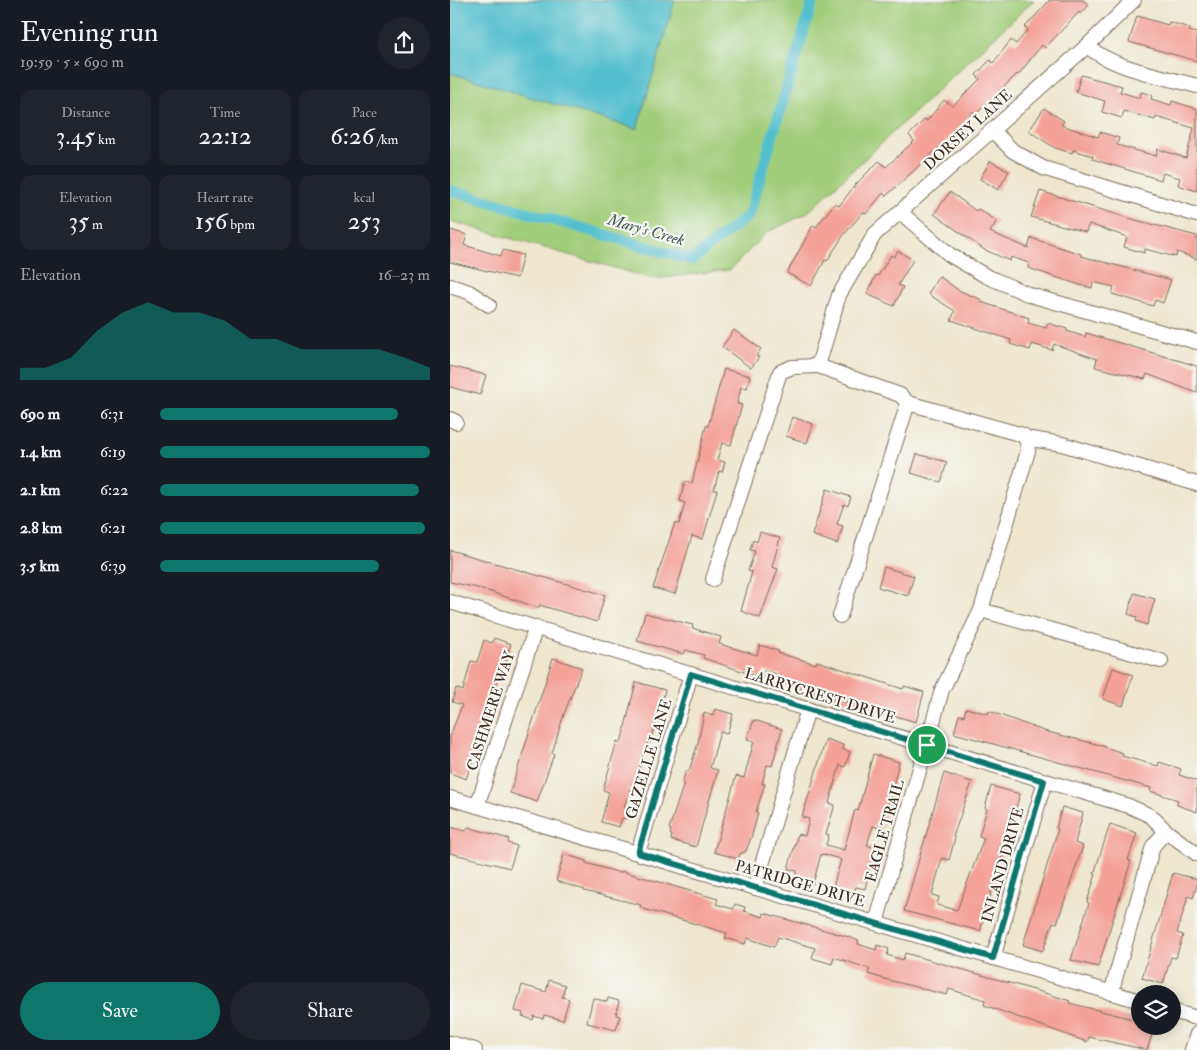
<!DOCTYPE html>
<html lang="en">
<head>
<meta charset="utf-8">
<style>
  body { margin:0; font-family:"IM FELL Double Pica",serif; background:#20242c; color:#f1f3f6; height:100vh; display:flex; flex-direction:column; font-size:19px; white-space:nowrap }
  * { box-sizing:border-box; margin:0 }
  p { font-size:16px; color:#9ea1a6 }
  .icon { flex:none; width:28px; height:28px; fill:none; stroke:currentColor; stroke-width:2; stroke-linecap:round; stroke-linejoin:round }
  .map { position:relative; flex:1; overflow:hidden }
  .panel { display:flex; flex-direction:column; background:#171b24; width:450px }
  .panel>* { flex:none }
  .tools { position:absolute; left:681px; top:985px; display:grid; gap:10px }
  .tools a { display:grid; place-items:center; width:50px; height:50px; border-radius:50%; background:#171b24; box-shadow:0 2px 12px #0003; font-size:25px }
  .pin { position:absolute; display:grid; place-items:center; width:42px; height:42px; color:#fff; margin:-21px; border:2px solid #fff; border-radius:50%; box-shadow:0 1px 5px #0007 }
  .round { display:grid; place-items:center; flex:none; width:52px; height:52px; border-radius:26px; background:#20242c }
  .head { display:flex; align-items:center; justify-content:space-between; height:85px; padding:0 20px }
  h1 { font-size:28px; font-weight:600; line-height:38px }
  .figures { display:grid; grid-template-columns:repeat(3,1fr); gap:8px; height:85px; padding:5px 20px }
  .figures div { display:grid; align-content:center; border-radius:12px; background:#20242c; text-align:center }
  .figures b { font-size:25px; font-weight:600 }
  .figures small { font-size:14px; font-weight:400 }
  .figures p { font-size:14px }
  .chart { height:140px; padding:10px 20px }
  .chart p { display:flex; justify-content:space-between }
  .chart svg { width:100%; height:90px; margin-top:5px; fill:#0f766e; opacity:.7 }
  .button { display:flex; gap:10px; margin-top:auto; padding:10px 20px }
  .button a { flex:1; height:58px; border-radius:30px; background:#0f766e; color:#fff; font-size:20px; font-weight:600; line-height:58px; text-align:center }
  .button a+a { background:#20242c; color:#f1f3f6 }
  ul { padding:0 20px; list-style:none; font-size:16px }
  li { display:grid; grid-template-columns:80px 60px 1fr; align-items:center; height:38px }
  li i { height:12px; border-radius:6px; background:#0f766e }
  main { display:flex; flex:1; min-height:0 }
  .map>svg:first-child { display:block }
  .green { fill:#a1ce7a; stroke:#6e7c4c }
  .water { fill:#53bfce; stroke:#477476 }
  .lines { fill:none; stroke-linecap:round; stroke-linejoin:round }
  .canal { stroke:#53bfce; stroke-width:11 }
  .building { fill:#f4a298 }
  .minor-casing { stroke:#7a6c5b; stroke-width:16 }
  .minor { stroke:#fff; stroke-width:14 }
  .route-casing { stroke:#fff; stroke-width:10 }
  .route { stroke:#0f766e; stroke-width:6 }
  .labels { text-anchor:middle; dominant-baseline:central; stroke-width:4.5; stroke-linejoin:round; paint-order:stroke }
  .street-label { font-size:15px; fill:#3b2a1e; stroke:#f6f6f2 }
  .water-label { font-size:16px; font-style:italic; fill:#425753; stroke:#f6f6f2 }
</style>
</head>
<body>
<main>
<section class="panel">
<div class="head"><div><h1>Evening run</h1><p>19:59 · 5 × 690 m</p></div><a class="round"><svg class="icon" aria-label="share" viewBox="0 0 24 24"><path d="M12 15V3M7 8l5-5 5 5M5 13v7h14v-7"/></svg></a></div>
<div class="figures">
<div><p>Distance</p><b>3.45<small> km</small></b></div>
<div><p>Time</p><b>22:12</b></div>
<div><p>Pace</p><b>6:26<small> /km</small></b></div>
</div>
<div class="figures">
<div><p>Elevation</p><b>35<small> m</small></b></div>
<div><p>Heart rate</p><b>156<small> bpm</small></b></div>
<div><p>kcal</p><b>253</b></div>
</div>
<div class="chart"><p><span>Elevation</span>16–23 m</p>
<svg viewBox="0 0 160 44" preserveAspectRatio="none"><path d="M0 44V38L10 38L20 33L30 20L40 11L50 6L60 11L70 11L80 15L90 24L100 24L110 29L120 29L130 29L140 29L150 33L160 38V44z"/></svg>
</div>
<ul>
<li><b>690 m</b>6:31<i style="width:88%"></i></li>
<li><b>1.4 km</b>6:19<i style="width:100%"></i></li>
<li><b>2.1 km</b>6:22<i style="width:96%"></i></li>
<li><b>2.8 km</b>6:21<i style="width:98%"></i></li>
<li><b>3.5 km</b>6:39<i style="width:81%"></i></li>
</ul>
<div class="button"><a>Save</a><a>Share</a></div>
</section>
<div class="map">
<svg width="747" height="1050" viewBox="0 0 747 1050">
  <rect width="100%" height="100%" fill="#f6f6f2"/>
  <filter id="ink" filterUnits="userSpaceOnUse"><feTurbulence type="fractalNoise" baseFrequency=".02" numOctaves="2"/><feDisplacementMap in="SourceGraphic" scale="10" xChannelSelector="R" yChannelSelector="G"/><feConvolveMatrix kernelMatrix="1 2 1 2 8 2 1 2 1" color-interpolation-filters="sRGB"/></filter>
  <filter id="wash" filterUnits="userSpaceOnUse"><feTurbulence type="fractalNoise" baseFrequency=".0096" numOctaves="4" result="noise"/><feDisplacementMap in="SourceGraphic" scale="20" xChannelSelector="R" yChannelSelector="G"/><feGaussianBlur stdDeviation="1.12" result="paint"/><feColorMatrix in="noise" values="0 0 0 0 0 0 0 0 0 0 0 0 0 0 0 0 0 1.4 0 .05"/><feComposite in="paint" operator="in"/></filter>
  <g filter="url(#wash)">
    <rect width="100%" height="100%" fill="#eee7cd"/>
    <!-- green -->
    <polygon class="green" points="0,0 584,0 357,213 316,233 280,270 203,279 0,221"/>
    <!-- water -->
    <polygon class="water" points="0,0 225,0 187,129 0,73"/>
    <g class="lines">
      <!-- canal -->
      <polyline class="canal" points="0,190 242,260 299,215 363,0"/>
    </g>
    <g id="blocks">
      <!-- building -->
      <g class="building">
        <polygon points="600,0 633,0 639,5 631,14 629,12 595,48 592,45 568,75 567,74 526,114 523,111 504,134 436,196 433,193 416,214 413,212 393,236 377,261 375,260 361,286 337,273 363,225 366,227 385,203 389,206 406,184 429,161 436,167 464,141 459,135 475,119 477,121 494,100 503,106 530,79 526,75 540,60 543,63 561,40 566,44 578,30 575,27"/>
        <polygon points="687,16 718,25 719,22 740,28 739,31 747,33 747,61 679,42"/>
        <polygon points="631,75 672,86 670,92 690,98 691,92 702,95 701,99 721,105 722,101 747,109 747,191 728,185 730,178 713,173 711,180 642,159 643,156 623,150 622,153 605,148 579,131 594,108 614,121 611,125 648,137 650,132 669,138 667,145 706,156 708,149 736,158 744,128 706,117 705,120 674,111 672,118 652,112 655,101 626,92"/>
        <polygon points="540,161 559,171 548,190 530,179"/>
        <polygon points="590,191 682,219 747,236 747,259 727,252 726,257 695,249 694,253 674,247 677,237 639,224 636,232 581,217"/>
        <polygon points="500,192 526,211 528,209 547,221 540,232 578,248 581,238 631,254 631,256 721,280 713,303 705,300 703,306 662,294 664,287 643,282 642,288 630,285 578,268 579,263 561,257 560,261 533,249 484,214"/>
        <polygon points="0,230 17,235 14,245 51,256 53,250 73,255 67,278 0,262"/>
        <polygon points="448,251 463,260 448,285 453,287 444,306 417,294 426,275 428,276 441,255 444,257"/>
        <polygon points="489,276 508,290 532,300 531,302 579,318 578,323 596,328 598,323 617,329 617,331 635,337 636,333 747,366 747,393 697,374 695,379 645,367 647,359 604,344 602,350 582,344 580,350 560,344 561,340 501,320 505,311 478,294"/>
        <polygon points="284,330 311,349 306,356 309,357 301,368 272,347"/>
        <polygon points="0,366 36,375 30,395 0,387"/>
        <polygon points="274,369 300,376 297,388 291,387 287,404 292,405 281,445 272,443 267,460 275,462 272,472 269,471 264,490 267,490 253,539 242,536 225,594 203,588 225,523 229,524 235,503 230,501 235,481 242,483 256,426 258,426"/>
        <polygon points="342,417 363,424 357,443 336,436"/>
        <polygon points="467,454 497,462 491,482 461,473"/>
        <polygon points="377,489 401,497 398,506 394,504 387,524 393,526 387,544 362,535"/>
        <polygon points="310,532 330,538 322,567 328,569 310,618 291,611 302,572 298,571 305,551 300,550 303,540 307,542"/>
        <polygon points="0,550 155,595 147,622 89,605 89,608 32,589 0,582"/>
        <polygon points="434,567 464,576 458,596 428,587"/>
        <polygon points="684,593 705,599 697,625 686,621 687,617 678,614"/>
        <polygon points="195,613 243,625 242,628 271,637 269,644 307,655 310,645 329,651 328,653 366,664 367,661 453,689 454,686 474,692 466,722 329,682 331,675 314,671 312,678 253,658 254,655 236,650 234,654 187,641"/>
        <polygon points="44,638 61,644 55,664 52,664 30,732 33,733 16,779 0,773 0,736 12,705 2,702 6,688 13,691 21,661 27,662 34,640 42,643"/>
        <polygon points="103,658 132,668 114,714 102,753 104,754 87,802 60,793"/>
        <polygon points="663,668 683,675 673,706 653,699"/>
        <polygon points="186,682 215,690 200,743 198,742 191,761 185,790 180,789 174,807 179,808 176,819 172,818 169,827 151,822 159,792 153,790 167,741 171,743"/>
        <polygon points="516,708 538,714 539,711 594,731 646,744 673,753 672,756 708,766 709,762 731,769 729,775 747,781 747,812 727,805 728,800 700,791 701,788 504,733 509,715 514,716"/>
        <polygon points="265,709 283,714 277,734 270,732 260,768 268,770 246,847 221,840 222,835 220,834 221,830 219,829 234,783 232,782 236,771 238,772 240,768 248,743 254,713 263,716"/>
        <polygon points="304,720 332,729 322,766 317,765 312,784 315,784 306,812 308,813 302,835 296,851 290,854 288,859 264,852 286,776 294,778 304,741 297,739"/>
        <polygon points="376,739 393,745 392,749 400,752 395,767 390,765 379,803 385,805 376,834 379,835 376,845 394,850 405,810 408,811 423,754 449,762 432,829 423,826 417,845 425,848 415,889 406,887 403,895 382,890 391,860 387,858 371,854 363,884 345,879 347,871 338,869 348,834 355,836 359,819 352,817"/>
        <polygon points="494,773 522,782 503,837 505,838 499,860 492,858 482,895 489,897 487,905 507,910 534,838 529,836 537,809 535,808 541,786 570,794 530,931 454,911"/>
        <polygon points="612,807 633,813 625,843 633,846 607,923 603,922 593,951 573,945 608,829 606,828"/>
        <polygon points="660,824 687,833 678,860 681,861 648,967 621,960 639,903 637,902 646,874 644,874"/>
        <polygon points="0,827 16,831 18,827 59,839 58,843 67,846 60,868 0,853"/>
        <polygon points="114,854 136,861 136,863 170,873 171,871 268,899 266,904 283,909 285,904 295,907 294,911 313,917 314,913 399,937 409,941 408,944 426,950 427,945 439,949 437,955 453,960 455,953 598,994 620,1001 619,1003 683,1019 690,1022 690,1026 705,1026 697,1050 639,1037 637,1042 534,1005 535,1000 499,989 497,995 438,980 418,974 420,969 384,957 382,964 362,958 365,948 328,937 324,947 297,938 295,944 275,938 277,933 190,908 191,905 134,891 135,890 106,881"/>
        <polygon points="723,873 747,879 747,885 743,898 738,896 727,933 733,935 726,958 721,957 713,984 692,978"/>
        <polygon points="99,980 115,985 112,997 119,999 113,1020 94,1015 93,1019 84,1016 83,1020 72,1016 73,1013 65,1011 72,985 96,992"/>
        <polygon points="143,998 157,1002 158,998 169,1001 166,1015 170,1016 166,1030 137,1023"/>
      </g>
    </g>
  </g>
  <g filter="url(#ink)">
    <use href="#blocks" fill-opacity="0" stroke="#7a6c5b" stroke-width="1"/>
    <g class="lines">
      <!-- minor casing -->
      <g class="minor-casing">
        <g id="minor">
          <path d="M637 46C664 69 712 76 747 86"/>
          <polyline points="542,130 563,151 593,168 747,215"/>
          <polyline points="450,212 500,255 536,276 580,295 747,342"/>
          <polyline points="0,286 19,292 39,305"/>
          <polyline points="368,366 450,395 458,403 390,616"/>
          <polyline points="0,419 6,422"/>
          <polyline points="575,438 612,444 747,484"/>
          <polyline points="263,579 330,372 342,367 368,366 389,295 425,234 637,46 684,0"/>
          <polyline points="0,602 679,806 701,816 716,831 747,854"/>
          <polyline points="531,610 711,661"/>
          <polyline points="0,798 690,1001"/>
          <polyline points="27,806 86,627"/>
          <polyline points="188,853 241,674"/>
          <polyline points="305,888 358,709"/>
          <polyline points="426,923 492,690 531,610 578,451 577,441 573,435 458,403"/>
          <polyline points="543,958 595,781"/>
          <polyline points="661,993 703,846 716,831"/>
          <polyline points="722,1011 747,1018"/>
          <polyline points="0,1043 25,1050"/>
          <polyline points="742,1050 747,1034"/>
        </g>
      </g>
      <!-- minor -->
      <use href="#minor" class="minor"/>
    </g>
  </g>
  <g class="lines" filter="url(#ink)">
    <!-- route casing -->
    <g class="route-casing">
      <polygon id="route" points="241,674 594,781 543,958 188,853"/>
    </g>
    <!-- route -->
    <use href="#route" class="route"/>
  </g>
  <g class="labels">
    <!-- street labels -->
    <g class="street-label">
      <text transform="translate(518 130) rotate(-42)">DORSEY LANE</text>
      <text transform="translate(370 696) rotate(17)">LARRYCREST DRIVE</text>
      <text transform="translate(41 711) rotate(-72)">CASHMERE WAY</text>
      <text transform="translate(199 759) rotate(-73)">GAZELLE LANE</text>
      <text transform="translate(435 831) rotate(-74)">EAGLE TRAIL</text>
      <text transform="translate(553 865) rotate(-74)">INLAND DRIVE</text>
      <text transform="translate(350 884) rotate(16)">PATRIDGE DRIVE</text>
    </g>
    <!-- water labels -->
    <g class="water-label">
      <text transform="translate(196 230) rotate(16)">Mary's Creek</text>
    </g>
  </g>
</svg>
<div class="tools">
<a><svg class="icon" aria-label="layers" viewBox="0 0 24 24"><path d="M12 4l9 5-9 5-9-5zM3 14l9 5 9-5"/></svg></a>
</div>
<div class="pin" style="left:477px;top:745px;background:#1e9e55"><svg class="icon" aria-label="arrive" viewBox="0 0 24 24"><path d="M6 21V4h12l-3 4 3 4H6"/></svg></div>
</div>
</main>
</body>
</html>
